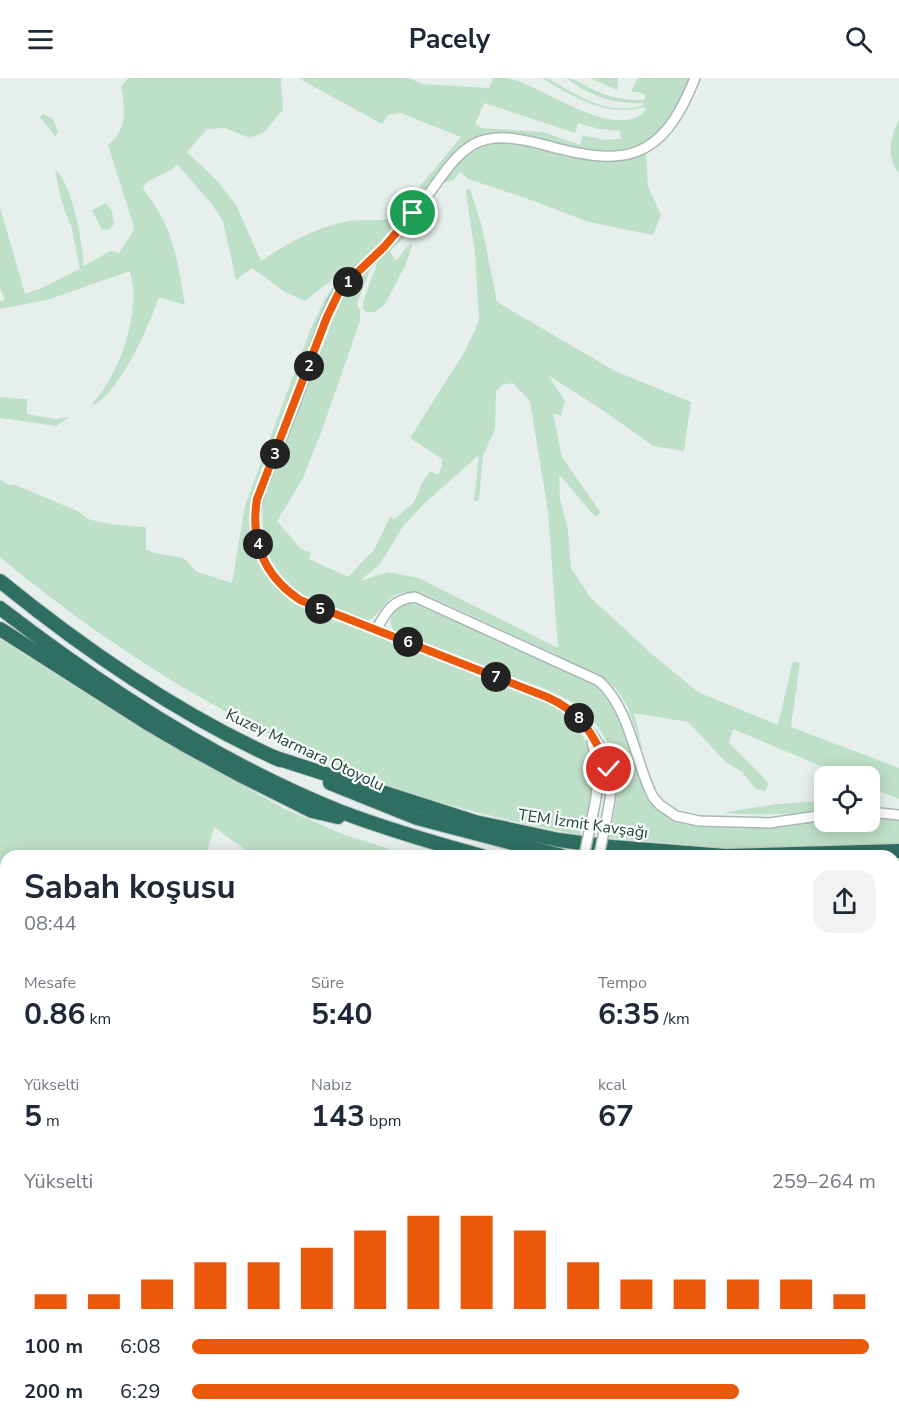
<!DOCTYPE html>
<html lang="tr">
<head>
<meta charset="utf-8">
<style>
  body { margin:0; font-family:"Nunito Sans",sans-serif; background:#f2f2f3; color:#1f2937; height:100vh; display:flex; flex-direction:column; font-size:22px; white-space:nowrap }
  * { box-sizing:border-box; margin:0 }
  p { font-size:20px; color:#747a83 }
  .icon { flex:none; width:33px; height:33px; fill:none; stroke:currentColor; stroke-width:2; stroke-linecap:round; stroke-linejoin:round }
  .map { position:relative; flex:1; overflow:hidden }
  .sheet { position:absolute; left:0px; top:772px; width:900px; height:578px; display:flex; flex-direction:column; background:#fff; border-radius:18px 18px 0 0; box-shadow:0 3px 15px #0003 }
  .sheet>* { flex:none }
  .buttons { position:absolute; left:814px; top:688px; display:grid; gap:12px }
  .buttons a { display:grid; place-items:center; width:66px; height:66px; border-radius:12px; background:#fff; box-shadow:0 3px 15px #0003; font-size:30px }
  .pin { position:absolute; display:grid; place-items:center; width:51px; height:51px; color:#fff; margin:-26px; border:3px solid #fff; border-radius:50%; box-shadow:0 2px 6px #0007 }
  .km { position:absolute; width:30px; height:30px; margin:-15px; border-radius:50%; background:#222; color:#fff; font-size:16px; line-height:30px; text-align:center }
  .round { display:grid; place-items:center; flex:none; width:63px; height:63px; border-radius:18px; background:#f2f2f3 }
  .head { display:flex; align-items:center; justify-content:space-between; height:102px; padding:0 24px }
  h1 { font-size:33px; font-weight:700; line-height:45px }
  .stats { display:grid; grid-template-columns:repeat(3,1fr); gap:9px; height:102px; padding:6px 24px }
  .stats div { display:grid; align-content:center }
  .stats b { font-size:30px; font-weight:700 }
  .stats small { font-size:16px; font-weight:400 }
  .stats p { font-size:16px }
  .chart { height:168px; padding:12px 24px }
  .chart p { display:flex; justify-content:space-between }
  .chart svg { width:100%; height:108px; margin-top:6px; stroke:#ea580c; stroke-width:6 }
  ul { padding:0 24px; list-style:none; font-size:20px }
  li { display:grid; grid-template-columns:96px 72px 1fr; align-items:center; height:45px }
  li i { height:15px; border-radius:8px; background:#ea580c }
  header { display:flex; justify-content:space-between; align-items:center; height:78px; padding:0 24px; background:#fff; font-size:27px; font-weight:700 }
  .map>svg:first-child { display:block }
  .green { fill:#bfe0c8; fill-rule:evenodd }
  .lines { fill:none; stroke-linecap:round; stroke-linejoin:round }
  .minor-casing { stroke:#a8b8b2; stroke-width:12 }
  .major-casing { stroke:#c2cac8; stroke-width:15 }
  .highway-casing { stroke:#c2cac8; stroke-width:16 }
  .minor { stroke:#fff; stroke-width:9 }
  .major { stroke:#6aa596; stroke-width:12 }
  .highway { stroke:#2f6f62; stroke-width:14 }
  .minor-bridge-casing { stroke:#a8b8b2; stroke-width:12; stroke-linecap:butt }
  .minor-bridge { stroke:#fff; stroke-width:9 }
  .route-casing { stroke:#fff; stroke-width:12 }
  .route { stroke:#ea580c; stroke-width:8 }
  .labels { text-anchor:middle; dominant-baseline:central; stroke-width:4.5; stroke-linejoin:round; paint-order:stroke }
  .street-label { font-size:16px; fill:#24423a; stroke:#f7fbf9 }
</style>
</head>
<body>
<header><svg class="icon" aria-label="menu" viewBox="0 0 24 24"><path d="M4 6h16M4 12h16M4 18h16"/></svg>Pacely<svg class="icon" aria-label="search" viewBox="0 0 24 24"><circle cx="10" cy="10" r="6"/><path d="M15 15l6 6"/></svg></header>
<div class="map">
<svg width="899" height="1349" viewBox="0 0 899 1349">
  <rect width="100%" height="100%" fill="#e6efeb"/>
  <!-- green -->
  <g class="green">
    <path d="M128 0H281L283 32 264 54 250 60 225 50 207 51 187 74 218 104 236 127 261 183C287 165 317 149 348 143 364 141 384 145 398 137 407 131 411 120 417 112 432 94 447 76 461 59L401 35 388 37 382 46 298 0H409L422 6 489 10 493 0C497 0 503 0 507 0 542 6 615 66 646 32L645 29C607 40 574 19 542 0H547C577 17 608 39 643 27L644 25C614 27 590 18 566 0 575 0 583 7 592 11 609 19 625 23 644 22L646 17 638 14H631L638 0H690L672 38 652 61 642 69 603 77 481 58 463 68 373 176 345 201 317 248 252 422C247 468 261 505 302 530L533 618C570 636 594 658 594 703 593 720 585 740 580 757 524 746 468 734 413 716 262 665 122 581 0 479V402L9 407H15L78 433 88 441 109 446 146 449V471C165 482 183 471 195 493L232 505 245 428 311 250 325 221 337 203 334 200 305 223 285 214 252 190 236 202 223 143 211 125 177 86 171 92 145 105 143 111C174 149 177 181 185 227L159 219C147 252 123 307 95 327L92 326C116 299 130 262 133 226 135 214 132 204 130 193L47 222 0 231V223L5 222 0 210V129L25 216 39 211 80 191 72 151 61 122 55 91C73 107 82 164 84 188L110 173 119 175 132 155 134 149 108 67C128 51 125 32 121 9ZM484 25 575 55 578 45 599 51 620 53 621 61 604 62 583 57 580 67 543 54 481 50 475 46Z"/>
    <polygon points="590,0 618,0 617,12"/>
    <polygon points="43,36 53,41 58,54 55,58 40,39"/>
    <path d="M899 42V95C886 79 890 59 899 42Z"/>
    <path d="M503 63C515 65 528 67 540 70 576 77 610 91 646 75L648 108 661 137 653 157 589 144 528 121 468 101 461 94 453 102 443 105C458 80 474 66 503 63Z"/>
    <path d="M470 110 482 149 497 224 615 293 691 324 684 373 653 368 604 333 548 297 565 323 561 338 553 335 562 379 601 435 595 439 559 396 560 420 568 452 571 490 590 519 653 577 698 614 778 647 793 583 800 585 791 649 899 690V721L870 709V699H847L733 651 729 665 769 705 765 713 756 711 742 694 726 684 688 644 634 635 644 677 628 629 617 612 608 603 555 576 420 514C412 514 404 513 396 517 384 523 379 539 366 543 347 535 313 525 298 515 266 494 259 455 264 420L342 216 371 189 357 226 360 233V243L322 352 303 400 277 443 300 470 311 475 309 481 348 499 374 472 390 439 395 441 414 424 422 405 430 393 438 397 442 388V381L410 360 465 273 479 243 475 174 466 116V112ZM513 305 530 323 548 434 558 570 419 500 388 494 360 503 380 486 404 447 426 424 479 377 474 423 479 422 483 378 495 351 496 313 502 307Z"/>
    <polygon points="106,125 112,133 114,146 110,151 102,152 92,132"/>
    <path d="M417 138C416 150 400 164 390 173L395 182 399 180 407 168 413 166 405 188 385 226 375 234H366L363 231V224L379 180Z"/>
    <polygon points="0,319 27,321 27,336 56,341 69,339 56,348 0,340"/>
    <path d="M412 525 587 601C612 620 621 646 631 675 637 693 642 715 655 729 686 761 784 749 825 742V744H870V739L899 742V766L714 771V769L609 760C614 736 621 712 615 688 611 665 595 640 576 627 555 613 529 605 505 596 468 581 431 567 394 553 384 537 397 527 412 525Z"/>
    <polygon points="0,561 144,652 285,731 345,757 412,778 254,778 214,749 207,774 210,778 6,778 6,969 0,968"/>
    <path d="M825 723V732C790 737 757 737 722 735 756 728 790 724 825 723Z"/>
    <rect x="894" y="778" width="5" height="41"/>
    <polygon points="894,867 899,867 899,902 894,901"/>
    <polygon points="358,1344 387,1344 389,1349 357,1349"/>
    <polygon points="395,1344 484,1344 493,1349 396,1349"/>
  </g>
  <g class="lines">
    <!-- minor casing -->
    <g class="minor-casing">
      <g id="minor">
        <path d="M376 552C386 534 393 521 415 519L599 603C631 632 634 682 653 719L660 727 676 738 699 743 769 745 825 737"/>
        <path d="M592 664C599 689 599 711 593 735"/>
        <polyline points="870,734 899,737"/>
        <path d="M607 738C610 723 613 707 609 692 601 660 576 632 547 619L300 522C261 497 246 455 261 411 276 375 291 338 304 301 314 273 322 243 337 216 346 201 369 185 382 171 396 158 408 142 420 127 437 107 452 78 474 66 495 55 520 61 541 66 623 89 661 86 695 0"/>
      </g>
    </g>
    <!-- major casing -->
    <g class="major-casing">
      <polyline id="major" points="0,981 6,981"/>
    </g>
    <!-- highway casing -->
    <g class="highway-casing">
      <g id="highway">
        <path d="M0 503C86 573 179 637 280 682"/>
        <path d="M0 530C104 610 217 684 339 733 386 751 434 765 482 778"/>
        <polyline points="0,551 149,646 185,667 242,698 312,733 338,739"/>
        <polyline points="273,679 475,744 559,762 612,769 725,778 899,773"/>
        <polyline points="330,705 417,740 562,778"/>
        <polyline points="894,830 899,831"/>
        <polyline points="894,858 899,859"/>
      </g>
    </g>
    <!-- minor -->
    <use href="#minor" class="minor"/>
    <!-- major -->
    <use href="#major" class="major"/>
    <!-- highway -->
    <use href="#highway" class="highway"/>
    <!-- minor-bridge casing -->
    <g class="minor-bridge-casing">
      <g id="minor-bridge">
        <polyline points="584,778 593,735"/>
        <polyline points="599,778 607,738"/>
      </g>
    </g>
    <!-- minor-bridge -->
    <use href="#minor-bridge" class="minor-bridge"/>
  </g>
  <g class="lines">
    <!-- route casing -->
    <g class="route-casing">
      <path id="route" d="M413 135 384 169 341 210 327 239 257 421C250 464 264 498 300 522L547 619C582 634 594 658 609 691"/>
    </g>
    <!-- route -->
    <use href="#route" class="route"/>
  </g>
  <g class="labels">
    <!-- street labels -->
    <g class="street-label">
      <text transform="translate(305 672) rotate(25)">Kuzey Marmara Otoyolu</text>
      <text transform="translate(583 746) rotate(8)">TEM İzmit Kavşağı</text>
    </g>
  </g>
</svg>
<div class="buttons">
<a><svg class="icon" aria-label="locate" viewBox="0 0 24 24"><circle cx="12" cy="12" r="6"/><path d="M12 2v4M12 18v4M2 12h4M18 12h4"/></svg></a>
</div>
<div class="pin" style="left:413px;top:135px;background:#1e9e55"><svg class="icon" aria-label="arrive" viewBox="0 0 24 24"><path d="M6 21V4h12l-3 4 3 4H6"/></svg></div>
<div class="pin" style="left:609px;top:691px;background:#d93025"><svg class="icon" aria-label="check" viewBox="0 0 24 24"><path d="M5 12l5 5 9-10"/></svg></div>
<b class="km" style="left:348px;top:204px">1</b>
<b class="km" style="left:309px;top:288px">2</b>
<b class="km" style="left:275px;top:376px">3</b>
<b class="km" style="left:258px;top:466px">4</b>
<b class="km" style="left:320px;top:531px">5</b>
<b class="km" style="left:408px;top:564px">6</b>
<b class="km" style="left:496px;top:599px">7</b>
<b class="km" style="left:579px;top:640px">8</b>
<section class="sheet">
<div class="head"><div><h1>Sabah koşusu</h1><p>08:44</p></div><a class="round"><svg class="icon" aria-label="share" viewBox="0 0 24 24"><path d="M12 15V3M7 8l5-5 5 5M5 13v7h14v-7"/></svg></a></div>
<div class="stats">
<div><p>Mesafe</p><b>0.86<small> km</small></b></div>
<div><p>Süre</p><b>5:40</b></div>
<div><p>Tempo</p><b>6:35<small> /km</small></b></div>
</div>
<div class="stats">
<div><p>Yükselti</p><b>5<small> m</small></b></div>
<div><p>Nabız</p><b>143<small> bpm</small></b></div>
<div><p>kcal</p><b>67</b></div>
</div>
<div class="chart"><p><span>Yükselti</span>259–264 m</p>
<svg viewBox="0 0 160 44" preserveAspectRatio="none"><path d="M5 44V38M15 44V38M25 44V32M35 44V25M45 44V25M55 44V19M65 44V12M75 44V6M85 44V6M95 44V12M105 44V25M115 44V32M125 44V32M135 44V32M145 44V32M155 44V38"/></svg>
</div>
<ul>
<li><b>100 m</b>6:08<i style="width:99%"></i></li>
<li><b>200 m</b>6:29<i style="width:80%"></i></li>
</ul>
</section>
</div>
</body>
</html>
